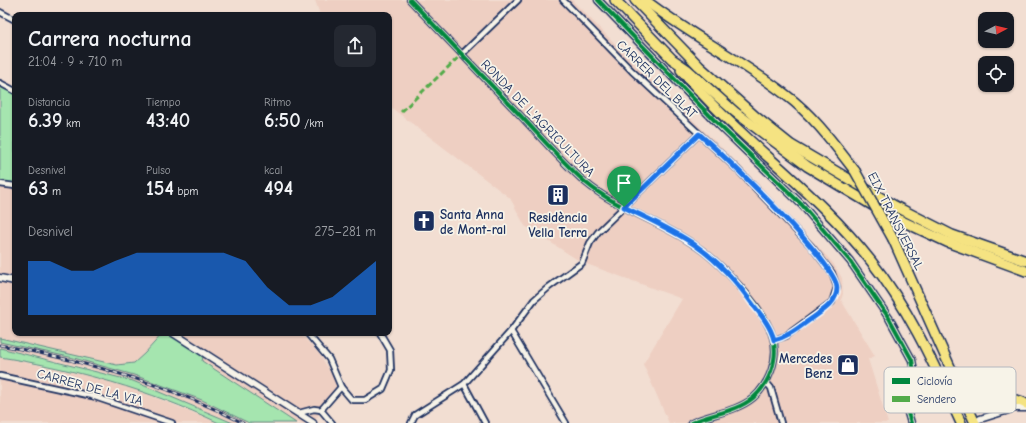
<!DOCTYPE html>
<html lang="es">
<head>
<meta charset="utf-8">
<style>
  body { margin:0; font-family:"Comic Neue",sans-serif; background:#242831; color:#f1f3f6; height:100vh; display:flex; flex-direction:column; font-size:15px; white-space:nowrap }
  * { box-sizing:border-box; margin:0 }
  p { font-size:13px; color:#9ea1a6 }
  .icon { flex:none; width:22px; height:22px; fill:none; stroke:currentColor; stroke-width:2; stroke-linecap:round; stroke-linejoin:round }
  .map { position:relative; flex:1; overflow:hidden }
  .drawer { position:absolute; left:12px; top:12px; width:380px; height:324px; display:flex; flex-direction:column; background:#171b24; border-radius:8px; box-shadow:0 1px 3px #0004 }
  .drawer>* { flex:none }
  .needle { width:26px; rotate:83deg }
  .fabs { position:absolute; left:978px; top:12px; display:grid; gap:8px }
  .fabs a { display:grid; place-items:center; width:36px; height:36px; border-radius:8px; background:#171b24; box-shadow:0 1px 3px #0004; font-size:20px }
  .pin { position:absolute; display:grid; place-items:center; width:34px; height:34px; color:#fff; margin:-41px -17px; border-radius:50% 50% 50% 0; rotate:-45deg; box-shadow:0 0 4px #0007 }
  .pin .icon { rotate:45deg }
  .round { display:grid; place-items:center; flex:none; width:42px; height:42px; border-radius:8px; background:#242831 }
  .headline { display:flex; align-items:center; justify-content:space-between; height:68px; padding:0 16px }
  h1 { font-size:22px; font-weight:600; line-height:30px }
  .stats { display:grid; grid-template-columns:repeat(3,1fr); gap:6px; height:68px; padding:4px 16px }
  .stats div { display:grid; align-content:center }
  .stats b { font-size:20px; font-weight:600 }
  .stats small { font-size:11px; font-weight:400 }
  .stats p { font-size:11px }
  .chart { height:112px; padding:8px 16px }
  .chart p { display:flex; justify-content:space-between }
  .chart svg { width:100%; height:72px; margin-top:4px; fill:#1a73e8; opacity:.7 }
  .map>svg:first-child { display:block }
  .built { fill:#eecfc2 }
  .green { fill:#a5e5af; stroke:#608a86 }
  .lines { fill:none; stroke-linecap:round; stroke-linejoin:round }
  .minor-casing { stroke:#1b2f5e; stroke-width:8 }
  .tertiary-casing { stroke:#1b2f5e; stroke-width:9 }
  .motorway-casing { stroke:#1b2f5e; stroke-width:12 }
  .minor { stroke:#f7f3e8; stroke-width:4.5 }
  .tertiary { stroke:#f7f3e8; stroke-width:6 }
  .motorway { stroke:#f5e382; stroke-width:9 }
  .rail-casing { stroke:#1b2f5e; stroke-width:3 }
  .rail { stroke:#f7f3e8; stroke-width:1.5; stroke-dasharray:4.5; stroke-linecap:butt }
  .motorway-bridge-casing { stroke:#1b2f5e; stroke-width:12; stroke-linecap:butt }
  .motorway-bridge { stroke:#f5e382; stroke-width:9 }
  .quiet { stroke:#52ab49; stroke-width:3; stroke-dasharray:6 3; stroke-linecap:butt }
  .cycleway-casing { stroke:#f7f3e8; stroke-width:6 }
  .cycleway { stroke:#00873e; stroke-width:4 }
  .route-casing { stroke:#fff; stroke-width:8 }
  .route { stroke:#1a73e8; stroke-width:5 }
  .labels { text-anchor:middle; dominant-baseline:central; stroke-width:3.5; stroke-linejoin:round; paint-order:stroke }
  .street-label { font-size:13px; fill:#1b2f5e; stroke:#f7f3e8 }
  .poi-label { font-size:13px; font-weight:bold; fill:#1b2f5e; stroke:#f7f3e8; text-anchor:start }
  .key { fill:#f7f3e8; stroke:#b5b8bf; stroke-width:1 }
  .key-label { font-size:11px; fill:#1b2f5e }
</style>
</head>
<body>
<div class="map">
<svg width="1026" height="423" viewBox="0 0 1026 423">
  <rect width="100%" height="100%" fill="#f2ded2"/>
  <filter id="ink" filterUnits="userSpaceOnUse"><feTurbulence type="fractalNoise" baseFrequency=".025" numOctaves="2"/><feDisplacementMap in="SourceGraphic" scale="8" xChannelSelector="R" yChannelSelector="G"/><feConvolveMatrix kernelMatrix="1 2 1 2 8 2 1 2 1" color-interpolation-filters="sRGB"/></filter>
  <g filter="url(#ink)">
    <!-- built -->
    <g class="built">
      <polygon points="315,0 572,0 637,66 760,185 833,263 842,278 843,294 841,300 875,356 868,359 888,423 669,423 643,364 682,299 581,262 525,226 510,198 389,106 389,15 320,15"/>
      <polygon points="0,185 15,188 15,333 163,333 145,353 134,363 117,365 0,338"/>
      <polygon points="168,333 300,333 320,355 339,387 313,423 296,423 202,361 203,357"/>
      <polygon points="0,342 74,358 134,375 202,400 249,423 233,423 187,403 90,369 0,348"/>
      <polygon points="0,357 85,375 134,389 219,423 0,423"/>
    </g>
    <!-- green -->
    <g class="green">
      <polygon points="0,83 15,91 15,186 0,184"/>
      <polygon points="163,333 168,333 203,357 202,361 296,423 249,423 202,400 134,375 74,358 0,342 0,338 117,365 134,363 145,353"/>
      <path d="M0 348 133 381 233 423H219C150 390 75 369 0 357Z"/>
    </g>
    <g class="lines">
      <!-- minor casing -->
      <g class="minor-casing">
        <g id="minor">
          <path d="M410 0C446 38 482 75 518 113 540 136 561 161 585 182 618 210 661 221 696 246 720 262 766 310 773 338 779 359 769 384 753 398 736 412 710 414 691 423"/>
          <polyline points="563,0 632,71 738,170 811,246 832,273 837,287 832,302 786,336 774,340"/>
          <polyline points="0,12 15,20"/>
          <polyline points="462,54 518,0"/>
          <polyline points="0,83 15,91"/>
          <polyline points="0,184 15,186"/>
          <polyline points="511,331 566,423"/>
          <polyline points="307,333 329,359 341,387 352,400 365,400 383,389 391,370 390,350 380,333"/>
          <polyline points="0,376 92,396 172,423"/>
          <polyline points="766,382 771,388 781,423"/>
          <polyline points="464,384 485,423"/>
          <polyline points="321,410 341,387"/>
          <polyline points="321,410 332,423"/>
          <polyline points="299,413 314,409 321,410"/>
          <polyline points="411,423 415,415 464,384 511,331 534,300 549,287 582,263 590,243 598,232 699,134"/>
        </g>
      </g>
      <!-- tertiary casing -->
      <g class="tertiary-casing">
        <g id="tertiary">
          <polyline points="598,0 716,122 802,205 850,261 889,318 912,360 916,383 908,413 911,423"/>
          <polyline points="0,278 15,281"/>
          <polyline points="173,333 313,423"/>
          <polyline points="980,419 1015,408 1026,408"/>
        </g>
      </g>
      <!-- motorway casing -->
      <g class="motorway-casing">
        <g id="motorway">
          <polyline points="615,0 672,59 688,70 735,112 807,166 887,214 947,242 1026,271"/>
          <polyline points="635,0 699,66 756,117 791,145 893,205 952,235 1026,261"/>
          <path d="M645 0C690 35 741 60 786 95 814 116 834 144 855 171"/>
          <path d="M681 70C737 138 816 190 871 261 910 310 935 367 961 423"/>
          <polyline points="893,239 975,423"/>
          <path d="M961 379C986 422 1003 389 1026 404"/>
        </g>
      </g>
      <!-- minor -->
      <use href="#minor" class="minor"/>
      <!-- tertiary -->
      <use href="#tertiary" class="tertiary"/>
      <!-- motorway -->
      <use href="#motorway" class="motorway"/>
      <!-- rail casing -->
      <g class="rail-casing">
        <path id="rail" d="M0 345C80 360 171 385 243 423"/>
      </g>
      <!-- rail -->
      <use href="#rail" class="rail"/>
      <!-- motorway-bridge casing -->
      <g class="motorway-bridge-casing">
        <polyline id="motorway-bridge" points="855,171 893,239"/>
      </g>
      <!-- motorway-bridge -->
      <use href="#motorway-bridge" class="motorway-bridge"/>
      <!-- quiet -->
      <polyline class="quiet" points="401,112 462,54"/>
      <!-- cycleway casing -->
      <g class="cycleway-casing">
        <g id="cycleway">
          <path d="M410 0C446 38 482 75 518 113 540 136 561 161 585 182 618 210 661 221 696 246 720 262 766 310 773 338 779 359 769 384 753 398 736 412 710 414 691 423"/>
          <polyline points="598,0 716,122 802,205 850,261 889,318 912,360 916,383 908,413 911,423"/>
        </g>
      </g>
      <!-- cycleway -->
      <use href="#cycleway" class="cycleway"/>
    </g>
  </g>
  <g class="lines" filter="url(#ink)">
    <!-- route casing -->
    <g class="route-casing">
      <path id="route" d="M699 134C723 155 837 263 837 288 837 303 822 311 811 319 799 327 788 337 774 340 771 327 762 316 754 306 738 283 718 261 695 245 673 230 648 219 624 207Z"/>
    </g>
    <!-- route -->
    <use href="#route" class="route"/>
  </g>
  <!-- icons -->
  <defs>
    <g id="building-square" transform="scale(1.15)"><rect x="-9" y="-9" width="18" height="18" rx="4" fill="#1b2f5e" stroke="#f7f3e8"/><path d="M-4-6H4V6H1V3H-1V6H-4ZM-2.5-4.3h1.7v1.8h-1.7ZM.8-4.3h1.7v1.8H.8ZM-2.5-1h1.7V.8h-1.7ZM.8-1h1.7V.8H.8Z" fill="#fff"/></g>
    <g id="church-square" transform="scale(1.15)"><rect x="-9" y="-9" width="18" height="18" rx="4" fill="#1b2f5e" stroke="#f7f3e8"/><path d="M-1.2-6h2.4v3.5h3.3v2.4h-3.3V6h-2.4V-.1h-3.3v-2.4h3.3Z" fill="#fff"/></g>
    <g id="shop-square" transform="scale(1.15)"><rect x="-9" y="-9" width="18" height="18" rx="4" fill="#1b2f5e" stroke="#f7f3e8"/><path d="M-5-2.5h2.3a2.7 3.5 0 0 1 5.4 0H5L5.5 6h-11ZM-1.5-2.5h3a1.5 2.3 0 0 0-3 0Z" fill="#fff"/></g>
  </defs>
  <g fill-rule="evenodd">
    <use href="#building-square" x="558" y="195"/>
    <use href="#church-square" x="424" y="221"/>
    <use href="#shop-square" x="848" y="365"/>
  </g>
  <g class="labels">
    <!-- street labels -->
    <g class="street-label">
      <text transform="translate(657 79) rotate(44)">CARRER DEL BLAT</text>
      <text transform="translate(538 118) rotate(46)">RONDA DE L'AGRICULTURA</text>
      <text transform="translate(896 221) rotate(63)">EIX TRANSVERSAL</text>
      <text transform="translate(90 387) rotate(15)">CARRER DE LA VIA</text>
    </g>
    <!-- poi labels -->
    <g class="poi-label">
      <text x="440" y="214">Santa Anna<tspan x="440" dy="15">de Mont-ral</tspan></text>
      <text x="558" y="217" text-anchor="middle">Residència<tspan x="558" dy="15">Vella Terra</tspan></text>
      <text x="832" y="358" text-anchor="end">Mercedes<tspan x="832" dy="15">Benz</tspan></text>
    </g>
  </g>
  <!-- legend -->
  <rect x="884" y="367" width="132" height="46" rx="6" class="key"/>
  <rect x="892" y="378" width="18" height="6" fill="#00873e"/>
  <rect x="892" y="396" width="18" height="6" fill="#52ab49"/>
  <g class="key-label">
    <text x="917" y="385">Ciclovía</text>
    <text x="917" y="403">Sendero</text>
  </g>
</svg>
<div class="fabs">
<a><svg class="needle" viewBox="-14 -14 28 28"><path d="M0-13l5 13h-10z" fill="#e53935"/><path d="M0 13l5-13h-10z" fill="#9ea1a6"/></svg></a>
<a><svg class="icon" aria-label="locate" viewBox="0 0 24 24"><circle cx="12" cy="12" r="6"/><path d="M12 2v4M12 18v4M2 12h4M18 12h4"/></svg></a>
</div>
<div class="pin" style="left:624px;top:207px;background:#1e9e55"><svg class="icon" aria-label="arrive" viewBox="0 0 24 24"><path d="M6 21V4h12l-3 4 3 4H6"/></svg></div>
<section class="drawer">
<div class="headline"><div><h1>Carrera nocturna</h1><p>21:04 · 9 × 710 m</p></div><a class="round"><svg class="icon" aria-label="share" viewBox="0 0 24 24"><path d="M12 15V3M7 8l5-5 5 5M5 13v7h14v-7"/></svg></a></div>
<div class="stats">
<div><p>Distancia</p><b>6.39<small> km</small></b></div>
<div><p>Tiempo</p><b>43:40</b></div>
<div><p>Ritmo</p><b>6:50<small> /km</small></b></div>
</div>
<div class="stats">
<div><p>Desnivel</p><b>63<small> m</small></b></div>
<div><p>Pulso</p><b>154<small> bpm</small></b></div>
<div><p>kcal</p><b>494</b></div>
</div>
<div class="chart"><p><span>Desnivel</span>275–281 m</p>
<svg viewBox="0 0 160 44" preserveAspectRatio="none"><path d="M0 44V11L10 11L20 17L30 17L40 11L50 6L60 6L70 6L80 6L90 6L100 11L110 27L120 38L130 38L140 33L150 22L160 11V44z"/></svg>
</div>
</section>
</div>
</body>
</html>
